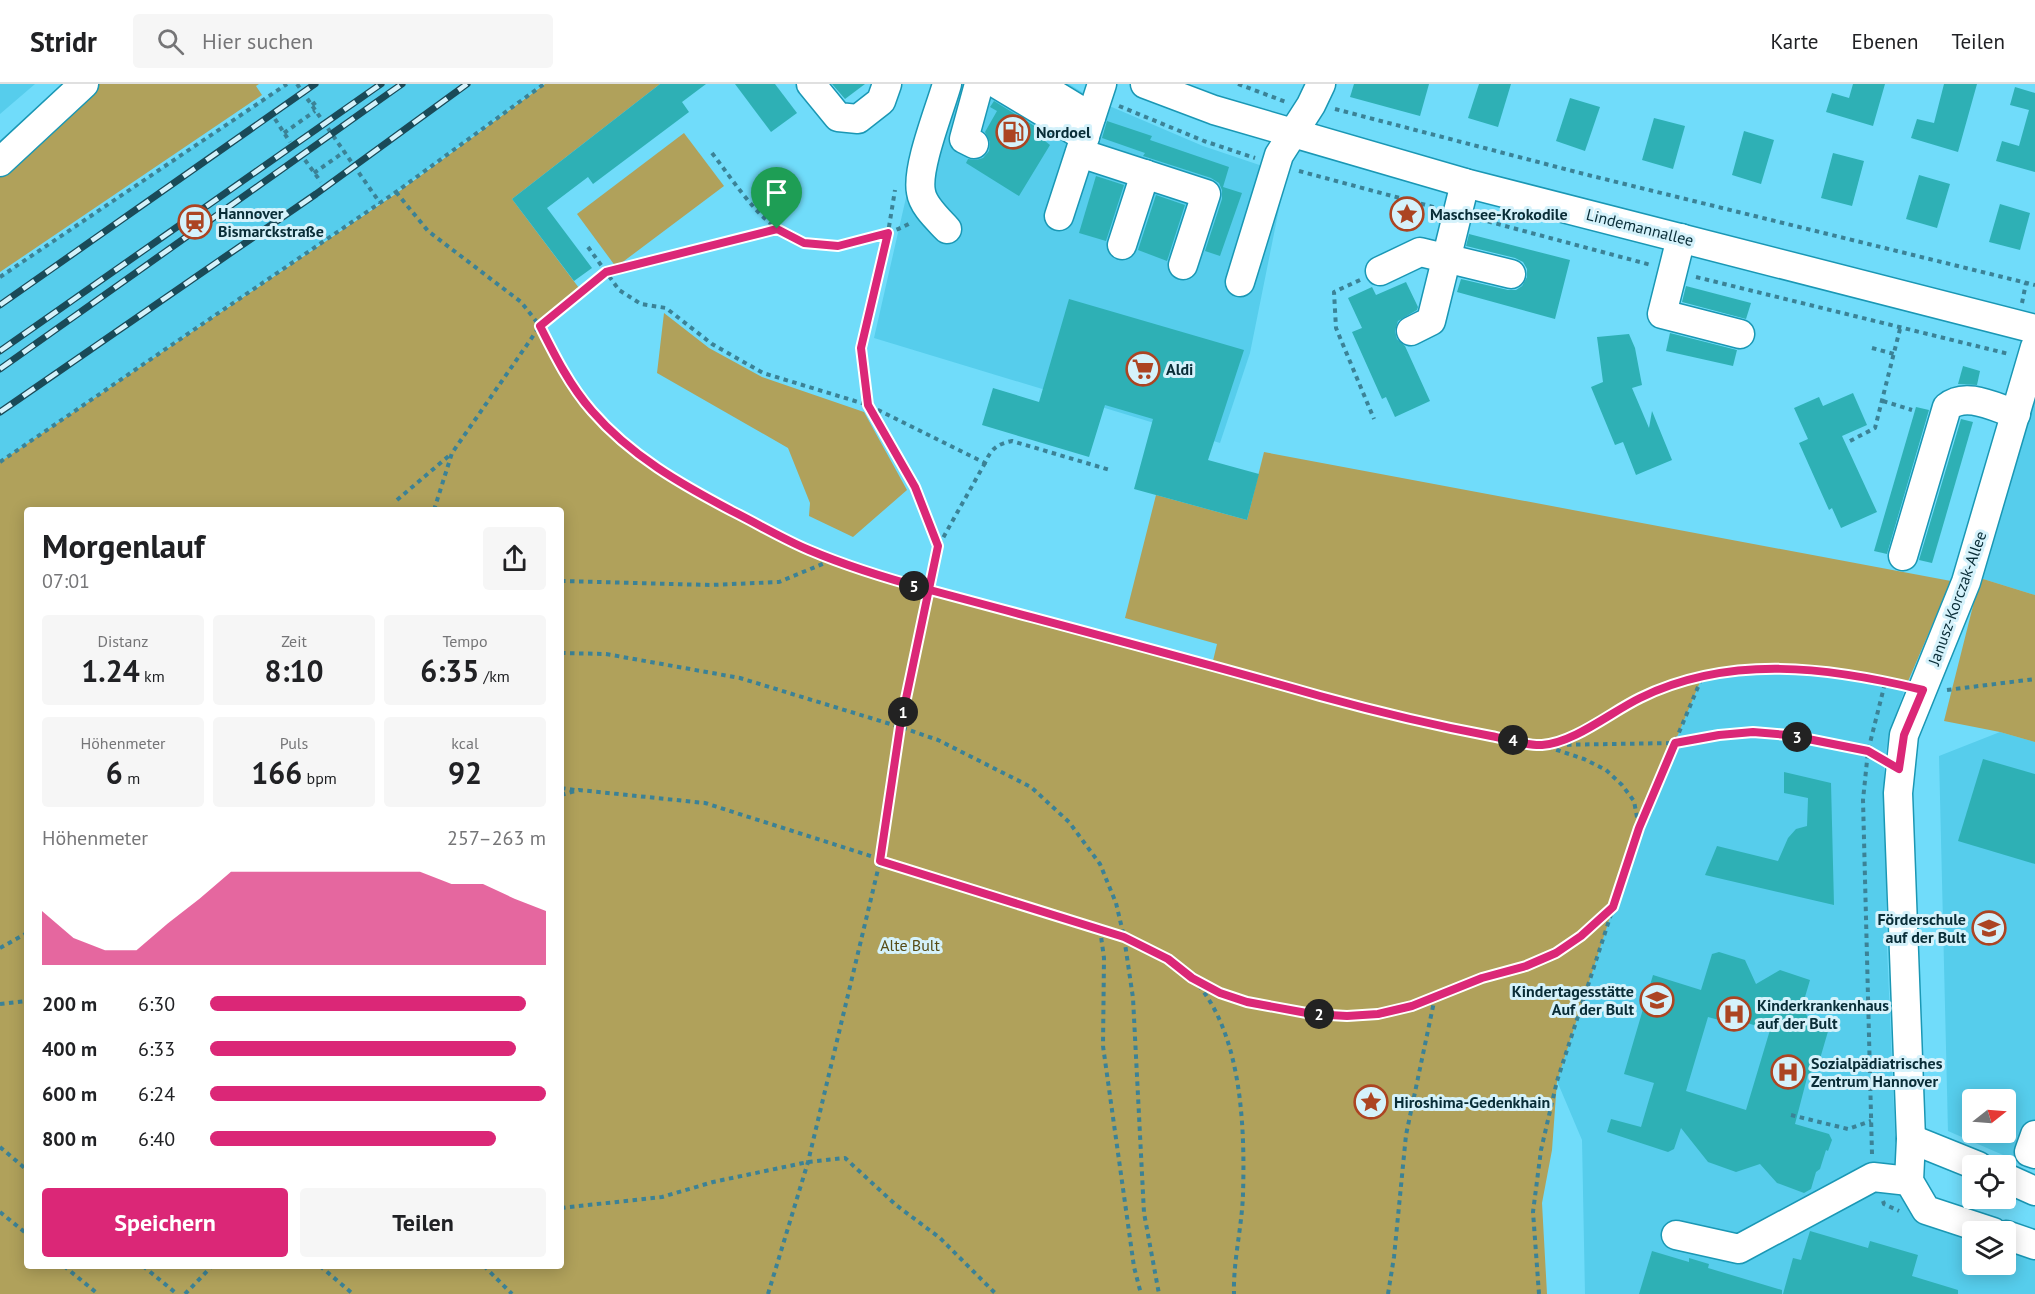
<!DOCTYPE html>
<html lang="de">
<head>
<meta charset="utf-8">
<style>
  body { margin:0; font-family:"PT Sans",sans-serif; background:#f6f6f6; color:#202124; height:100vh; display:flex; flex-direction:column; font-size:22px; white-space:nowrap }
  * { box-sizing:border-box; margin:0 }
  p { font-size:20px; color:#757577 }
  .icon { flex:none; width:33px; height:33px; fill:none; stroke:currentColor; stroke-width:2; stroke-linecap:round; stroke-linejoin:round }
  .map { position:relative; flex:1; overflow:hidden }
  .panel { position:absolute; left:24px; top:423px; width:540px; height:762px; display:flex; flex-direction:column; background:#fff; border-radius:6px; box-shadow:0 3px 15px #0003 }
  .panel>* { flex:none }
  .needle { width:39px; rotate:73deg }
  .tools { position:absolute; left:1962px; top:1005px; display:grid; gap:12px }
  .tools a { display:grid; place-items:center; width:54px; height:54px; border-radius:6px; background:#fff; box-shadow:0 3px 15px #0003; font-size:30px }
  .pin { position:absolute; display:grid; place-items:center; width:51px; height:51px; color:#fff; margin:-62px -26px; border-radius:50% 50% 50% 0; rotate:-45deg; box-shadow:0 0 6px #0007 }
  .pin .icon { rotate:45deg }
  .km { position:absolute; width:30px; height:30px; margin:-15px; border-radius:50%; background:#222; color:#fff; font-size:16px; line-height:30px; text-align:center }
  .round { display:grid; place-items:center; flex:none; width:63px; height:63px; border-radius:6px; background:#f6f6f6 }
  .headline { display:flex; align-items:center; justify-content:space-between; height:102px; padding:0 18px }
  h1 { font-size:33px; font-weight:800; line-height:45px }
  .stats { display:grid; grid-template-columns:repeat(3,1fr); gap:9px; height:102px; padding:6px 18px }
  .stats div { display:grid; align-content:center; border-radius:6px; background:#f6f6f6; text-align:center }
  .stats b { font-size:30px; font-weight:800 }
  .stats small { font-size:16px; font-weight:400 }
  .stats p { font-size:16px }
  .chart { height:168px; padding:12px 18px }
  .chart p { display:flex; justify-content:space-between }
  .chart svg { width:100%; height:108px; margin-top:6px; fill:#db2777; opacity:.7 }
  .cta { display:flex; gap:12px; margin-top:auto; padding:12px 18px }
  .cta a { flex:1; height:69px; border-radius:6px; background:#db2777; color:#fff; font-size:24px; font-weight:800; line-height:69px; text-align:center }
  .cta a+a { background:#f6f6f6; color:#202124 }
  ul { padding:0 18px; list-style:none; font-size:20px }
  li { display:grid; grid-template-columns:96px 72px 1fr; align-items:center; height:45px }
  li i { height:15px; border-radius:8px; background:#db2777 }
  header { display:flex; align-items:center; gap:36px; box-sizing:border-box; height:84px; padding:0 30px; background:#fff; border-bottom:2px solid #e0e0e0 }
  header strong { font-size:28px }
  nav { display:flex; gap:33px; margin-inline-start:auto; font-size:21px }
  .search { width:420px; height:54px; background:#f6f6f6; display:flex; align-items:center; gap:15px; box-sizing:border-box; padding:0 21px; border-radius:6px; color:#757577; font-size:22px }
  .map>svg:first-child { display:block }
  .built { fill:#56cdec; fill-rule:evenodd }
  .green { fill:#b0a15b; fill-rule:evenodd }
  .building { fill:#2eb0b5; fill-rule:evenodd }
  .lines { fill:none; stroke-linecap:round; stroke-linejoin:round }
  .minor-casing { stroke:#1a97b4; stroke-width:31 }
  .path { stroke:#3b8296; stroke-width:4; stroke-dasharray:4.5 4.5; stroke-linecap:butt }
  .minor { stroke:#fff; stroke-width:28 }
  .rail-casing { stroke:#1a4a58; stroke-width:7 }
  .rail { stroke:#d5f2fb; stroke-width:4.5; stroke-dasharray:14; stroke-linecap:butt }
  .route-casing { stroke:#fff; stroke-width:12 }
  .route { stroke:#db2777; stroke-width:8 }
  .labels { text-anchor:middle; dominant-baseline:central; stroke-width:6; stroke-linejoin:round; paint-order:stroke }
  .poi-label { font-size:16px; font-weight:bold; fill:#092d37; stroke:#d5f2fb; text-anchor:start }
  .street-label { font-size:16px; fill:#092d37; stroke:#d5f2fb }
  .park-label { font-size:16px; fill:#564b15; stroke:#d5f2fb }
</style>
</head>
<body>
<header>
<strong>Stridr</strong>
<div class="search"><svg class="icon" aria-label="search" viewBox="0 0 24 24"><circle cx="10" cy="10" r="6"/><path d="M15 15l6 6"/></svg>Hier suchen</div>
<nav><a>Karte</a><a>Ebenen</a><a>Teilen</a></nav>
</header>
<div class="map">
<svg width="2035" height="1210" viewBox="0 0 2035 1210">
  <rect width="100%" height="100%" fill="#70dcfa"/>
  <!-- built -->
  <g class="built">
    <polygon points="0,0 35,0 0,30"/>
    <polygon points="287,0 544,0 396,108 0,378 0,193"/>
    <polygon points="937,0 1069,0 1093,15 1203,62 1286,90 1250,269 1220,359 874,254 913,83"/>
    <polygon points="2035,314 2035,511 1980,494"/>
    <polygon points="1768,583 1832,587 1906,602 1889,650 1884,680 1887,863 1897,1093 1972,1153 1972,1180 2006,1180 2006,1165 2035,1175 2035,1210 1585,1210 1582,1056 1557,997 1639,744 1703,591"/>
    <path d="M2000 648 2035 658V1085L1948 1047 1939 672ZM1972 1016H2006V1048H1972Z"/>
  </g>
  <!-- green -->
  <g class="green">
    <polygon points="93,0 259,0 256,2 262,11 0,188 0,85"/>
    <path d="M545 0H660L512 115 582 208 540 242C555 273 570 302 593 328 632 373 684 402 737 429 778 450 818 470 861 486L1212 581 1217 560 1125 534 1156 411 1247 436 1264 368 1951 497 1906 602 1832 587 1768 583 1703 591 1639 744 1557 997 1552 1066 1542 1119 1547 1210H0V378L397 109ZM27 426H561V1182H27Z"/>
    <polygon points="684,49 724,102 616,183 577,130"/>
    <polygon points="664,229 709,264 762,293 864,328 907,406 853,453 809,432 810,419 788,364 657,289"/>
    <polygon points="1980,494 2035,511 2035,658 2000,648 1944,637"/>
  </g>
  <!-- building -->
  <g class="building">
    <polygon points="660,0 706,0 682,18 689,28 593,100 588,93 547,124 592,184 574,197 512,115"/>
    <polygon points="735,0 775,0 797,29 771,48"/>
    <polygon points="832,0 865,0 845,15"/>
    <polygon points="1354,0 1429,0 1420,32 1350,13"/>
    <polygon points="1479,0 1511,0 1498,43 1468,34"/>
    <polygon points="1853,0 1885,0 1873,42 1826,28 1832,9 1849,14"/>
    <polygon points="1944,0 1977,0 1958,68 1911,54 1917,35 1934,39"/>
    <polygon points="2015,3 2035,9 2035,88 1996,77 2002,57 2019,62 2029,26 2010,21"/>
    <polygon points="1570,14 1600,23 1585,67 1556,57"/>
    <polygon points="994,17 1049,51 1045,57 1050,61 1019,112 966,79 968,75 976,76 983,74 989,67 990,58 985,48 997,27 990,23"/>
    <polygon points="1654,34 1685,42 1673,85 1642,76"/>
    <polygon points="1107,37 1152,52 1150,56 1229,83 1223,103 1242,109 1220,172 1205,167 1222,115 1222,106 1219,99 1211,94 1143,72 1145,69 1102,54"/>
    <polygon points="1744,47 1774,56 1761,100 1732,91"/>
    <polygon points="1833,69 1864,77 1852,122 1821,114"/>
    <polygon points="1919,91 1950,100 1937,144 1906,135"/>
    <polygon points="1096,92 1124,101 1106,157 1079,149"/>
    <polygon points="1156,111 1185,121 1167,177 1138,166"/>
    <polygon points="2000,120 2030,129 2020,166 1989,158"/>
    <polygon points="1469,150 1570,176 1555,235 1457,208 1461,195 1508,206 1516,206 1522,202 1527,193 1527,185 1523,178 1515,174 1466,162"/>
    <polygon points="1406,198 1418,223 1417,226 1398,237 1395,247 1397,255 1405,262 1430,317 1395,333 1386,313 1382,315 1352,248 1362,244 1348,214 1372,203 1376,211"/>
    <polygon points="1686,202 1751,219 1746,235 1682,218"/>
    <polygon points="1069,215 1244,266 1208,376 1259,390 1247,436 1134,405 1153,335 1105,321 1089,373 982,341 993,304 1039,318"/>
    <polygon points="1670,249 1737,266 1733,282 1666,267"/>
    <polygon points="1629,250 1635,264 1642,301 1632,304 1649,344 1652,327 1672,376 1636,391 1623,358 1615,361 1591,303 1603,298 1597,253"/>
    <polygon points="1963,282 1980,287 1977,301 1958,300"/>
    <polygon points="1853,309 1867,341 1842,352 1877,428 1841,444 1832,424 1829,426 1799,359 1808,355 1794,324 1819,313 1823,322"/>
    <polygon points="1916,323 1929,326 1887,470 1874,467"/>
    <polygon points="1961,335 1973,338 1942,445 1932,479 1919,476"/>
    <polygon points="1983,675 2035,690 2035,780 1958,757"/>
    <polygon points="1784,688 1831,699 1834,821 1705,791 1717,762 1778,777 1788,754 1796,745 1807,742 1808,714 1784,709"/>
    <path d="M1719 868 1745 876 1756 900 1780 886 1810 896 1802 923 1811 939 1829 944 1817 985 1808 990 1795 1040 1829 1050 1832 1056 1828 1067 1826 1066 1820 1085 1816 1088 1811 1105 1804 1109 1777 1099 1760 1080 1736 1088 1708 1078 1681 1044 1674 1065 1668 1068 1607 1048 1611 1035 1641 1043 1654 999 1624 990 1653 891 1701 906 1712 870ZM1721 931 1770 946 1746 1026 1686 1007 1708 933 1719 936Z"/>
    <polygon points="1810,1147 1868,1164 1870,1157 1918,1171 1912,1192 1958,1206 1958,1210 1783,1210 1793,1174 1801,1176"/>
    <polygon points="1652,1167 1689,1178 1689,1174 1709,1180 1708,1184 1782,1206 1782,1210 1639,1210"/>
  </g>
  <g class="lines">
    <!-- minor casing -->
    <g class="minor-casing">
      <g id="minor">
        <polyline points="811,0 838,33 858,35 881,17 887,0"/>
        <polyline points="997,0 1085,53"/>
        <polyline points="1037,0 1091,33"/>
        <polyline points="1145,0 1214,26 1465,99 2035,245"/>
        <polyline points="974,60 964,55 979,0"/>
        <polyline points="1080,69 1206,110 1183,181"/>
        <polyline points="0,78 84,0"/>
        <polyline points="1059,132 1102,0"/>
        <path d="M947 145C938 135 923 122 921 108 916 84 940 25 947 0"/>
        <polyline points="1681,154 1662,230 1740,250"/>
        <polyline points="1122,161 1145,90"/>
        <polyline points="1380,187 1420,168 1511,190"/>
        <polyline points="1240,198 1279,71 1311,21 1321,0"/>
        <polyline points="1411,247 1431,237 1465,99"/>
        <path d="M1903 472 1947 323C1966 307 1994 323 2016 330"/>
        <polyline points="2035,1051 2029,1068 2035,1070"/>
        <polyline points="1911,1055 1978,1082"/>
        <polyline points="2006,1094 2035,1107"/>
        <polyline points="1993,1148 1926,1126 1909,1097 1911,1055 1898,709 1904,651 1966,498 2035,263"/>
        <polyline points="1676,1151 1739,1165 1873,1093 1909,1097"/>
        <polyline points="2006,1151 2035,1161"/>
      </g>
    </g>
    <!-- path -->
    <g class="path">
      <polyline points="297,0 380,119"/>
      <polyline points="1238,0 1286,18"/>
      <polyline points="312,21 319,16"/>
      <polyline points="1119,22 1204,57 1255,74"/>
      <polyline points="1335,25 1584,90 2035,201"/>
      <polyline points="275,35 290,58"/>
      <polyline points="284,49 315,27"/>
      <path d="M712 69C754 124 781 176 860 157 878 152 895 148 912 138"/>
      <polyline points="305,76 321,98"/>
      <polyline points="1299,87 1437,124"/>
      <polyline points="314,89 344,68"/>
      <polyline points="396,108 428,147 521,218 540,242 576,308 593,328 624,360 659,386 695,408 807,465 861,486 930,506 1409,637 1542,661 1584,675 1606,686 1622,701 1634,717 1639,744"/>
      <polyline points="1479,135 1651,181"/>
      <path d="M588 163 619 206 641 220 666 224 712 260 763 289 868 321 985 379C991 365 997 360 1012 357L1110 386"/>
      <polyline points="0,193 287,0"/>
      <polyline points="1696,193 2009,270"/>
      <polyline points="1360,196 1334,208 1336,244 1374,335"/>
      <polyline points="2022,219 2026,199"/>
      <polyline points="1872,264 1894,270"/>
      <polyline points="1883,317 1912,326"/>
      <polyline points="1850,357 1875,344 1900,245"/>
      <polyline points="0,378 396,108 544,0"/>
      <polyline points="397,416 451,370"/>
      <polyline points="434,426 452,369 540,242 582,208 606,188 777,145"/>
      <polyline points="939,461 985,379"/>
      <polyline points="561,497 710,501 779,498 832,476"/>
      <polyline points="561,569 606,570 740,594 900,643 938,656 1031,703 1069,738 1100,780 1116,819 1124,853 1133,914 1144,1129 1159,1210"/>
      <polyline points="1947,606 2035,595"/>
      <path d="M1543 661C1590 647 1628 616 1674 599 1722 581 1781 581 1832 587 1854 590 1876 598 1898 601"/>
      <polyline points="1549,661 1675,659 1719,651 1753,648 1788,651 1868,667 1879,673"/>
      <polyline points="561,704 575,706"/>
      <path d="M561 711 579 706 705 719 1124 853C1149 864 1175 876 1194 896 1242 948 1245 1043 1243 1110 1242 1143 1233 1177 1234 1210"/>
      <polyline points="1100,845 1104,874 1103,962 1134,1183 1141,1210"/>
      <polyline points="0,864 27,849"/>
      <path d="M1194 895C1258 930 1340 943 1410 922 1435 915 1458 902 1482 894 1497 889 1512 887 1526 882 1561 869 1586 848 1612 823"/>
      <polyline points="0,920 27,917"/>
      <polyline points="1791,1031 1848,1045 1871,1037"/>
      <polyline points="0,1063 27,1086"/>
      <polyline points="1872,1070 1863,716 1868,667 1885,599"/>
      <polyline points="1883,1117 1884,1120 1899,1127"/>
      <polyline points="561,1124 662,1113 713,1098 808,1078 845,1074 896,1121 940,1154 996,1210"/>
      <polyline points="0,1128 27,1150"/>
      <polyline points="64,1182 98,1210"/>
      <polyline points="143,1182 177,1210"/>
      <polyline points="320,1182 353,1210"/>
      <polyline points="484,1182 512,1210"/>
      <polyline points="185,1210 212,1182"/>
      <polyline points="768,1210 808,1078 880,777 900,643 938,462 915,403 868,321 861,264 888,149 895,106"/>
      <polyline points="1388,1210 1394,1173 1406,1051 1435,913"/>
      <polyline points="1539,1210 1533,1128 1541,1066 1557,997 1639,744 1703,591"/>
    </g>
    <!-- minor -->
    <use href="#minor" class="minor"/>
    <!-- rail casing -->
    <g class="rail-casing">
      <g id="rail">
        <polyline points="0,221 315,0"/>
        <polyline points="0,267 381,0"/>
        <polyline points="0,285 402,0"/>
        <polyline points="0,328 316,110 467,0"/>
      </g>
    </g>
    <!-- rail -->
    <use href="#rail" class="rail"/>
  </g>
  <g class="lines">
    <!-- route casing -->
    <g class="route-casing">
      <path id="route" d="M777 145 804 159 838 162 888 149 861 264 868 321 915 403 938 462 900 643 880 777 1124 853 1168 875 1192 894 1220 909 1247 918 1312 930 1347 932 1378 930 1412 922 1482 894 1526 882 1556 869 1581 852 1613 823 1639 744 1675 659 1719 651 1753 648 1788 651 1868 667 1899 685 1904 651 1923 606C1829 583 1730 570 1640 614 1611 628 1574 659 1542 661 1527 662 1507 655 1491 652 1432 641 1378 628 1320 612 1191 575 1060 541 930 506 889 495 849 483 809 466 783 455 758 440 732 427 681 400 631 372 592 327 570 302 555 272 540 242L606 188 777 145"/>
    </g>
    <!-- route -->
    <use href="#route" class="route"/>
  </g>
  <!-- icons -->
  <defs>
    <g id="fuel-ring" transform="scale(1.725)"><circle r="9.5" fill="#d5f2fb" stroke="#ac4422" stroke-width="1.5"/><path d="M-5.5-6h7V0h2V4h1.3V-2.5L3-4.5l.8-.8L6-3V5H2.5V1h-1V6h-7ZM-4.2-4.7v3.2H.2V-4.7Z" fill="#ac4422"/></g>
    <g id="sight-ring" transform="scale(1.725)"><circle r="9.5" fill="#d5f2fb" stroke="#ac4422" stroke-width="1.5"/><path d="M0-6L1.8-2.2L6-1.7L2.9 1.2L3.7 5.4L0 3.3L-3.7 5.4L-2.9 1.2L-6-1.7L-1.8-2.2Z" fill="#ac4422"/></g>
    <g id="station-ring" transform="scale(1.725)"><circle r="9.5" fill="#d5f2fb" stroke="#ac4422" stroke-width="1.5"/><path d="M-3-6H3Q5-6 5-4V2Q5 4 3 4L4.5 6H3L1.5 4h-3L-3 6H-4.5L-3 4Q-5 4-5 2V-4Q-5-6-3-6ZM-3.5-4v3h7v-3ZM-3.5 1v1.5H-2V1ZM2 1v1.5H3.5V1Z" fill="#ac4422"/></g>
    <g id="supermarket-ring" transform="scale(1.725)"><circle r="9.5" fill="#d5f2fb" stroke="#ac4422" stroke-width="1.5"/><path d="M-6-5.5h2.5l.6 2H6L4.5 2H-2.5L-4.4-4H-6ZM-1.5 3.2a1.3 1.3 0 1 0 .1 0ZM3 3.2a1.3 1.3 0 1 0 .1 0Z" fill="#ac4422"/></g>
    <g id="school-ring" transform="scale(1.725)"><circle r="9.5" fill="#d5f2fb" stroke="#ac4422" stroke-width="1.5"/><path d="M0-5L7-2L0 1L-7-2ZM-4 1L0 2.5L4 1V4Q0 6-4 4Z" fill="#ac4422"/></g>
    <g id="hospital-ring" transform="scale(1.725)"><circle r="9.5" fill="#d5f2fb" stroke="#ac4422" stroke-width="1.5"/><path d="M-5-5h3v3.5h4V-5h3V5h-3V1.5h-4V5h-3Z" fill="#ac4422"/></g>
  </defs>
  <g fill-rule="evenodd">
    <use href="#fuel-ring" x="1013" y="48"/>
    <use href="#sight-ring" x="1407" y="130"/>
    <use href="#station-ring" x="195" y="138"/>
    <use href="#supermarket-ring" x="1143" y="285"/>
    <use href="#school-ring" x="1989" y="844"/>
    <use href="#school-ring" x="1657" y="916"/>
    <use href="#hospital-ring" x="1734" y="930"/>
    <use href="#hospital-ring" x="1788" y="988"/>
    <use href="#sight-ring" x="1371" y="1018"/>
  </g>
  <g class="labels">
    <!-- poi labels -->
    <g class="poi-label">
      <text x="1036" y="48">Nordoel</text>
      <text x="218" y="129">Hannover<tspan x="218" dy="18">Bismarckstraße</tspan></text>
      <text x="1430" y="130">Maschsee-Krokodile</text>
      <text x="1166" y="285">Aldi</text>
      <text x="1966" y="835" text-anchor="end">Förderschule<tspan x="1966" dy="18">auf der Bult</tspan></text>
      <text x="1634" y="907" text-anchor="end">Kindertagesstätte<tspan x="1634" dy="18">Auf der Bult</tspan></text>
      <text x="1757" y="921">Kinderkrankenhaus<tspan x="1757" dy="18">auf der Bult</tspan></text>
      <text x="1811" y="979">Sozialpädiatrisches<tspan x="1811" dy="18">Zentrum Hannover</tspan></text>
      <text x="1394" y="1018">Hiroshima-Gedenkhain</text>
    </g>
    <!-- street labels -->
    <g class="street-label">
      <text transform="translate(1640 143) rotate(14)">Lindemannallee</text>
      <text transform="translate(1957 514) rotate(-70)">Janusz-Korczak-Allee</text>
    </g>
    <!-- park labels -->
    <g class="park-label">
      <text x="910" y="861">Alte Bult</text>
    </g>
  </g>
</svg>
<div class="tools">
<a><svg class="needle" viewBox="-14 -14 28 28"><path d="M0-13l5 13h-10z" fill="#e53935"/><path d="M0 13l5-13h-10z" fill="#757577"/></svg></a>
<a><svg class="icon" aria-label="locate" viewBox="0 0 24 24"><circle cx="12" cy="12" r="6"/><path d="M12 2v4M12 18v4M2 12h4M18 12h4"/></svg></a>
<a><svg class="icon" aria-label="layers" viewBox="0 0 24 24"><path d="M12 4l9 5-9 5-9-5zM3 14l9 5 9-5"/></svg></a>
</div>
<div class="pin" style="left:777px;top:145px;background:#1e9e55"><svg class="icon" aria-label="arrive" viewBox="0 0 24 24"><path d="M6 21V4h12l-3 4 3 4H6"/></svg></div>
<b class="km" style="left:903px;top:628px">1</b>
<b class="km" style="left:1319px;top:930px">2</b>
<b class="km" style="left:1797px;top:653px">3</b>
<b class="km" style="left:1513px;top:656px">4</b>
<b class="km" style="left:914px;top:502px">5</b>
<section class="panel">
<div class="headline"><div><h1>Morgenlauf</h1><p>07:01</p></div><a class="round"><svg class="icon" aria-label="share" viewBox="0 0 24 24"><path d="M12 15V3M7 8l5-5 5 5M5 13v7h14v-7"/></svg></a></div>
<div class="stats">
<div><p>Distanz</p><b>1.24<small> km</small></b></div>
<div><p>Zeit</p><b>8:10</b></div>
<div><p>Tempo</p><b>6:35<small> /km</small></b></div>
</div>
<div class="stats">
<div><p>Höhenmeter</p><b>6<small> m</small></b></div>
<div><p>Puls</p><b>166<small> bpm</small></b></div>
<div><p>kcal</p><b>92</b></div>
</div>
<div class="chart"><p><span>Höhenmeter</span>257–263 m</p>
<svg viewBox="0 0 160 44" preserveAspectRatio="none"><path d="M0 44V22L10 33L20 38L30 38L40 27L50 17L60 6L70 6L80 6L90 6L100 6L110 6L120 6L130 11L140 11L150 17L160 22V44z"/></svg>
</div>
<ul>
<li><b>200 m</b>6:30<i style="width:94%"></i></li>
<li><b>400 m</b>6:33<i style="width:91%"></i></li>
<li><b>600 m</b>6:24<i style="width:100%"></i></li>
<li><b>800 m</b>6:40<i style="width:85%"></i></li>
</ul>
<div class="cta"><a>Speichern</a><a>Teilen</a></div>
</section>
</div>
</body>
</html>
